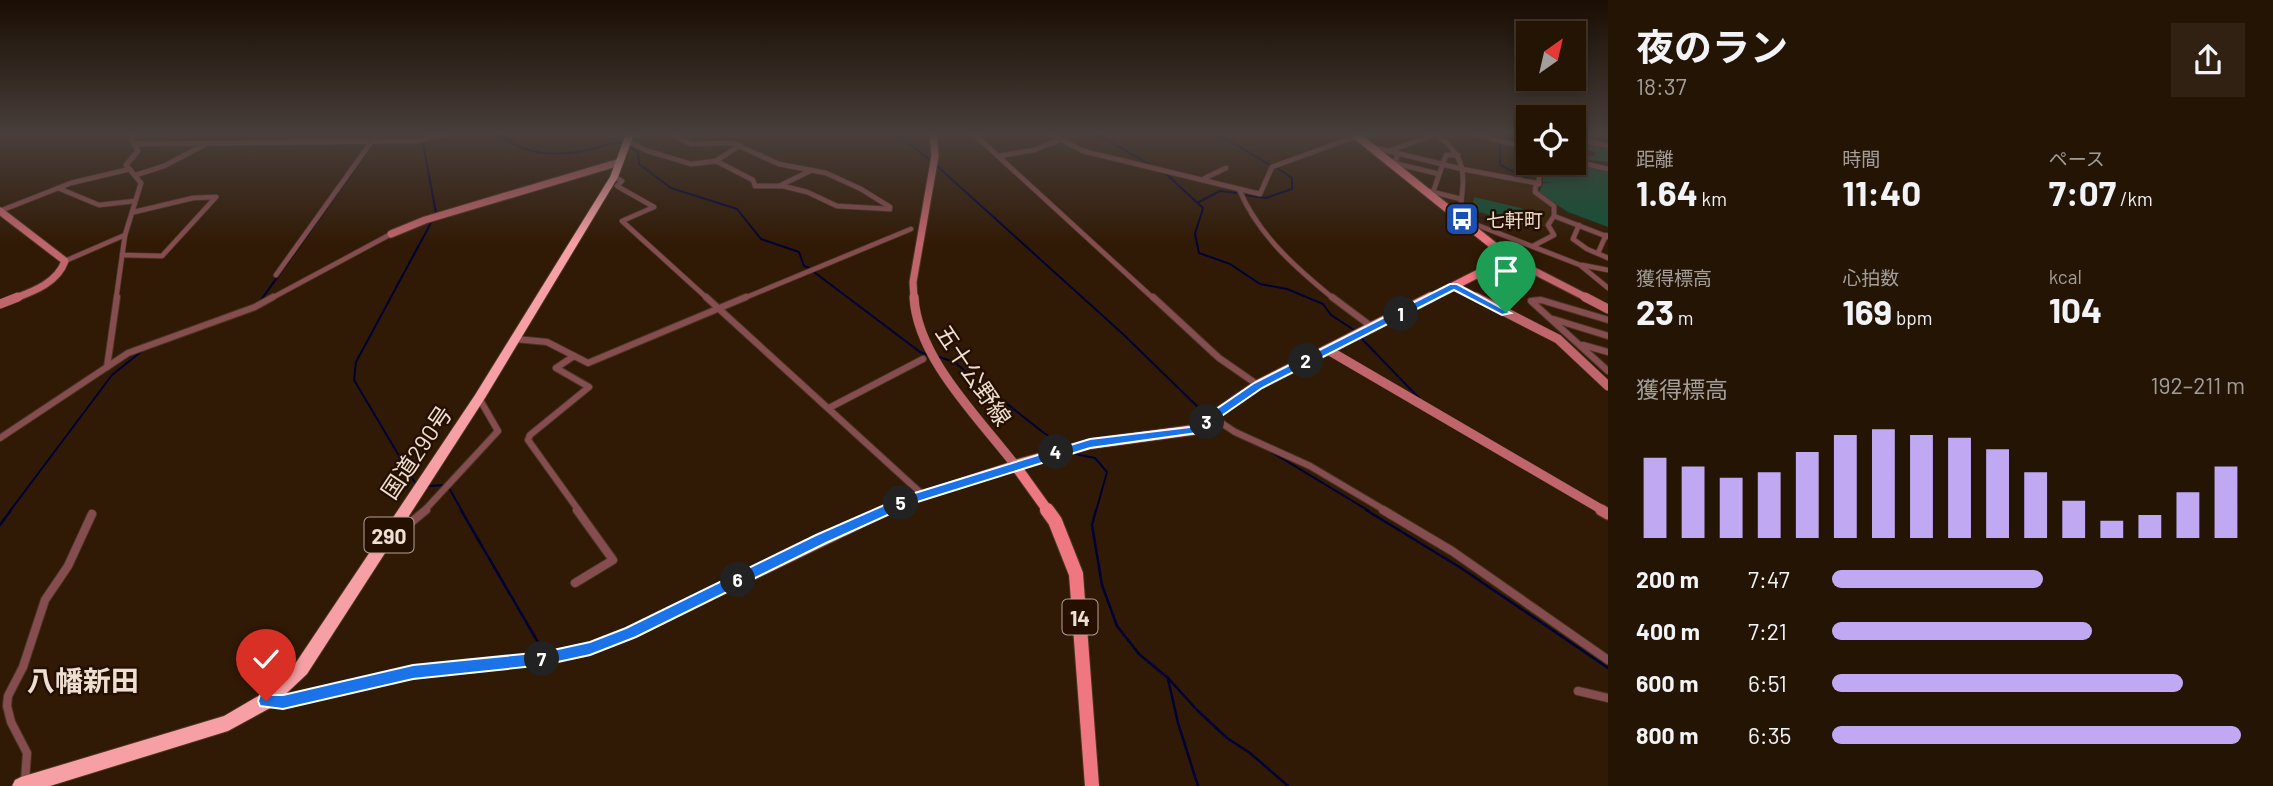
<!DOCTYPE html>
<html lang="ja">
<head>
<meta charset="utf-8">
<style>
  body { margin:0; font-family:Barlow,"Noto Sans JP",sans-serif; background:#302113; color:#f1f3f6; height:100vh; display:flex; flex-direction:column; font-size:26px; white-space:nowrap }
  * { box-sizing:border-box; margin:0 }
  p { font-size:23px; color:#a39e9a }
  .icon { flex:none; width:38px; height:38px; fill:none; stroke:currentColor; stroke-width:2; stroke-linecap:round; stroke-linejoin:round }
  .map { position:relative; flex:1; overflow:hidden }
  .drawer { display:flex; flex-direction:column; background:#241404; width:665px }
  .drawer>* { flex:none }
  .needle { width:46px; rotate:34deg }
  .fabs { position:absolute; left:1516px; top:21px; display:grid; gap:14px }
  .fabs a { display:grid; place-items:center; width:70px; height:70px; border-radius:0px; background:#241404; box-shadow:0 4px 10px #0003,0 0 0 2px #413326; font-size:35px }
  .pin { position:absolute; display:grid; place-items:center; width:60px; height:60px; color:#fff; margin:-72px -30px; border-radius:50% 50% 50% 0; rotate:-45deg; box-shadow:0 0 7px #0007 }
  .pin .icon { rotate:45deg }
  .km { position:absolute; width:35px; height:35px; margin:-18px; border-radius:50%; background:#222; color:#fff; font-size:19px; line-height:35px; text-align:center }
  .round { display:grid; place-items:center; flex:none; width:74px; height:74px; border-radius:0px; background:#302113 }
  .overview { display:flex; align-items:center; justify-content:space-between; height:119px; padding:0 28px }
  h1 { font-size:38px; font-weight:700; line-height:52px }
  .metrics { display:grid; grid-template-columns:repeat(3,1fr); gap:10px; height:119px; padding:7px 28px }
  .metrics div { display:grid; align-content:center }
  .metrics b { font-size:35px; font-weight:700 }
  .metrics small { font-size:19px; font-weight:400 }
  .metrics p { font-size:19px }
  .chart { height:196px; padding:14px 28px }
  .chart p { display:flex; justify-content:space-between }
  .chart svg { width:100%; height:126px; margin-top:7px; stroke:#c0a8f3; stroke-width:6 }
  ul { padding:0 28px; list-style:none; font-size:23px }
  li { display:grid; grid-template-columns:112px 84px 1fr; align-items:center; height:52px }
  li i { height:18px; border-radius:9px; background:#c0a8f3 }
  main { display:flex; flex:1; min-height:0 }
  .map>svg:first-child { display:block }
  .built { fill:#391e03 }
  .green { fill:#0f5337 }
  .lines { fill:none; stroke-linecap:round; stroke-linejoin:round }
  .stream-far1 { stroke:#000035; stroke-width:2 }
  .stream { stroke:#000035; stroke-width:2.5 }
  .street-far2-casing { stroke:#4b3622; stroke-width:6 }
  .street-far1-casing { stroke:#4b3622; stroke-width:8 }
  .street-casing { stroke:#4b3622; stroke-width:10 }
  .secondary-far2-casing { stroke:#4b3622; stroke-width:9 }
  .secondary-far1-casing { stroke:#4b3622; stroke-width:10 }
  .secondary-casing { stroke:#4b3622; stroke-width:13 }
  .primary-far2-casing { stroke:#4b3622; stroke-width:10 }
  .primary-far1-casing { stroke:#4b3622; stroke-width:12 }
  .primary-casing { stroke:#4b3622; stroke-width:16 }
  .highway-casing { stroke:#4b3622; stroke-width:2 }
  .street-far2 { stroke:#864d51; stroke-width:4.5 }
  .street-far1 { stroke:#864d51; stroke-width:6 }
  .street { stroke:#864d51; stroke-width:8 }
  .secondary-far2 { stroke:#c1656d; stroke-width:7 }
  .secondary-far1 { stroke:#c1656d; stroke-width:9 }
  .secondary { stroke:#c1656d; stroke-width:11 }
  .primary-far2 { stroke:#ee7782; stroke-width:8 }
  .primary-far1 { stroke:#ee7782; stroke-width:10 }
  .primary { stroke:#ee7782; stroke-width:14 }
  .highway { fill:#f69fa4; fill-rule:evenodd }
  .route { fill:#1a73e8; stroke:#fff; stroke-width:2 }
  .labels { text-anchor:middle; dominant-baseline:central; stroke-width:5; stroke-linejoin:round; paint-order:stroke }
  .far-poi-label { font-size:19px; fill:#efdfd3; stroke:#251000; text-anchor:start }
  .shield { fill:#251000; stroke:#b2a194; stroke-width:2 }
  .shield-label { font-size:21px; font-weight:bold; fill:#efdfd3 }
  .street-label { font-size:23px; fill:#efdfd3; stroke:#251000 }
  .near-neighbourhood-label { font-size:28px; font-weight:bold; fill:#efdfd3; stroke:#251000 }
</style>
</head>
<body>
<main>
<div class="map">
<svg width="1608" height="786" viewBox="0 0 1608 786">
  <rect width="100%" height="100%" fill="#301a05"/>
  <!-- built -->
  <polygon class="built" points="1465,170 1533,183 1534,193 1551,205 1547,227 1523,229 1464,211 1467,191"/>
  <!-- green -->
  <g class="green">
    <polygon points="1573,139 1608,147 1608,162 1573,158 1573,152 1594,156 1596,153 1589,150 1573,150 1586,149 1573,144"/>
    <polygon points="1544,163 1572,163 1608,170 1608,227 1568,212 1539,193 1543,183 1555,183 1543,182"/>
    <polygon points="1474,197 1521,208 1527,213 1525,225 1472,210"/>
  </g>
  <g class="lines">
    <!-- stream-far1 -->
    <g class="stream-far1">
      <path d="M500 134C523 156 558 156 588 150 599 148 608 142 620 143"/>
      <polyline points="897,134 930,160"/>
      <polyline points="1097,134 1152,166"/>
      <polyline points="1218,134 1270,165"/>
      <polyline points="1506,134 1500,144 1500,165 1530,180"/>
      <polyline points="423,143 436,213"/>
      <polyline points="628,146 638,152 639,164 671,188 737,209 761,239 799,252 804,266 809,268"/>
      <polyline points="937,166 1124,335 1205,414"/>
      <polyline points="1165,173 1203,208 1195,234 1199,253 1230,264 1260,284 1287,289 1323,304 1331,315 1354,330"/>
      <polyline points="1244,195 1266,198 1292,189 1292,178 1276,167"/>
      <polyline points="1199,202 1220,191 1236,193"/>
      <polyline points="814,272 920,352 930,356"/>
      <polyline points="261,300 380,134"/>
      <polyline points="1362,339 1420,399"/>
      <polyline points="939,357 954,362 1044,433 1065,446"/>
      <polyline points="1270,451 1369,511"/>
      <polyline points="1075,454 1095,458 1107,472 1096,511"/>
      <polyline points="417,486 354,380 356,362 432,221"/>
      <polyline points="429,486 445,485"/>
      <polyline points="449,488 462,511"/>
      <polyline points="10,511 112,375 142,351"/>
    </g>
    <!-- stream -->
    <g class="stream">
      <polyline points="461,510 539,644"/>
      <polyline points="1096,510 1092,525 1102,585 1117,626 1139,654 1168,678 1197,710 1227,738 1250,753 1288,786"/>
      <polyline points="1366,510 1461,568 1608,668"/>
      <polyline points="0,525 11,510"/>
      <polyline points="1168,679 1178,723 1198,786"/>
    </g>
    <!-- street-far2 casing -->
    <g class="street-far2-casing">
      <g id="street-far2">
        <polyline points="671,134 691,144 732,143 779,164 826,173 861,189 890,207"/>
        <polyline points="974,134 1154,299"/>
        <polyline points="1051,134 1083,151 1260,194 1272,167 1357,136"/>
        <polyline points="1474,134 1528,148"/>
        <path d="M1437 135C1469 159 1464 177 1460 213L1454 216 1580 265 1608 288"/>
        <polyline points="1573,138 1608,146"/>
        <polyline points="627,141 648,151 691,164 716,161 753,180 755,186 783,186 807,192 837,206 890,209"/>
        <polyline points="134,144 416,141 445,134"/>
        <polyline points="1372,147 1462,169 1536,183"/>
        <polyline points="1391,150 1437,134"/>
        <polyline points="1398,154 1395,162 1398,164 1439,174"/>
        <polyline points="998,156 1034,150 1060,140"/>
        <polyline points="716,161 740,145"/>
        <polyline points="1573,161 1608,169"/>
        <polyline points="136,175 164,166 206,144"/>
        <polyline points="614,177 622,181 617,186 654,207 622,221 708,299"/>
        <polyline points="1205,178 1226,168"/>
        <polyline points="779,186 810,171"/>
        <polyline points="58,188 99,205 135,201"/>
        <path d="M1239 189C1258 235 1296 268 1334 299"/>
        <polyline points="1429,191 1461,199"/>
        <polyline points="1433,192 1446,155 1458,155"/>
        <polyline points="0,211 71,183 130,169"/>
        <polyline points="1554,216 1608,237"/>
        <polyline points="1579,225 1573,239 1587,249 1608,258"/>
        <polyline points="1533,246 1554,235 1548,225 1554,216 1554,206 1535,192 1536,183 1539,184 1539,163"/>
        <polyline points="1598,253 1606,235"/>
        <polyline points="122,255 162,256 216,197 193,198 134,212"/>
        <polyline points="65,261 125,235"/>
        <polyline points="1582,265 1608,270"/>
        <polyline points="276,275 377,134"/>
        <polyline points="116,299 125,235 141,183 126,165 138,151 132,140 133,134"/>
        <polyline points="270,299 391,234"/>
        <polyline points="742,299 911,229"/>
      </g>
    </g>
    <!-- street-far1 casing -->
    <g class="street-far1-casing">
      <g id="street-far1">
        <polyline points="706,297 923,495"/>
        <polyline points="1153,297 1219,358 1258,385"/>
        <polyline points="1332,297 1372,327"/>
        <polyline points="1553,319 1608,336"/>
        <polyline points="1608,320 1541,300 1531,301 1608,371"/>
        <polyline points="515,339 547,342 588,363 746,297"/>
        <polyline points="1583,345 1608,352"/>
        <polyline points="574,356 556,368 589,387 530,435 528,440 579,511"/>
        <polyline points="107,367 117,297"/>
        <polyline points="829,408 923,359"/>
        <polyline points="1214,418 1235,432 1310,466 1386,511"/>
        <polyline points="0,438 128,353 255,307 273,297"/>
        <polyline points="424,511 498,431 479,398"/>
      </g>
    </g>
    <!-- street casing -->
    <g class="street-casing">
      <g id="street">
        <polyline points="1383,510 1452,551 1608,660"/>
        <polyline points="391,539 426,510"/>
        <polyline points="575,583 613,560 577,510"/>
        <polyline points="1578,691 1608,698"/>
        <polyline points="25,781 27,753 11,722 7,706 8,696 23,667 45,600 68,566 92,514"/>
      </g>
    </g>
    <!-- secondary-far2 casing -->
    <g class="secondary-far2-casing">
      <g id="secondary-far2">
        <path d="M0 211 65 261C57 283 34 291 13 299"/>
        <polyline points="391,234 425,220 620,162"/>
        <polyline points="1509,258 1589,299"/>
        <polyline points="1454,286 1480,299"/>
        <polyline points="914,299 913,282 935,156 933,134"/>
      </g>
    </g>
    <!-- secondary-far1 casing -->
    <g class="secondary-far1-casing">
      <g id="secondary-far1">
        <polyline points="1476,297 1558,339 1608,386"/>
        <polyline points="1585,297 1608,309"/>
        <polyline points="0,304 18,297"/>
        <polyline points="1328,350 1604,511"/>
        <path d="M882 511 910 499 1015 465C979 418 917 358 914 297"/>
      </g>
    </g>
    <!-- secondary casing -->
    <g class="secondary-casing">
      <g id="secondary">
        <polyline points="1601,510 1608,514"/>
        <polyline points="267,701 283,702 413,672 544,658 590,649 631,633 886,510"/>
      </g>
    </g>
    <!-- primary-far2 casing -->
    <g class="primary-far2-casing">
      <g id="primary-far2">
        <polyline points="1357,136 1509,258"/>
        <polyline points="1428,299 1509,258"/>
      </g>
    </g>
    <!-- primary-far1 casing -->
    <g class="primary-far1-casing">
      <polyline id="primary-far1" points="1048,511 1015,465 1090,444 1193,430 1258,385 1431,297"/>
    </g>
    <!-- primary casing -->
    <g class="primary-casing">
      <polyline id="primary" points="1047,510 1055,521 1076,574 1092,786"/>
    </g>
    <!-- highway casing -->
    <g class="highway-casing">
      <polygon id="highway" points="626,134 634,134 618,177 485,398 307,674 272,707 228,731 50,786 12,786 15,780 21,777 224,716 260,695 295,664 475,395 610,177"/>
    </g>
    <!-- street-far2 -->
    <use href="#street-far2" class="street-far2"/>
    <!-- street-far1 -->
    <use href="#street-far1" class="street-far1"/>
    <!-- street -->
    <use href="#street" class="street"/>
    <!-- secondary-far2 -->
    <use href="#secondary-far2" class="secondary-far2"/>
    <!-- secondary-far1 -->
    <use href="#secondary-far1" class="secondary-far1"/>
    <!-- secondary -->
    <use href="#secondary" class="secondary"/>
    <!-- primary-far2 -->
    <use href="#primary-far2" class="primary-far2"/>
    <!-- primary-far1 -->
    <use href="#primary-far1" class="primary-far1"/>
    <!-- primary -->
    <use href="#primary" class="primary"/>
    <!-- highway -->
    <use href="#highway" class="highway"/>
  </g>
  <!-- sky -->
  <linearGradient id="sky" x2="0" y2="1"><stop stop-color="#1a0e03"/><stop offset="0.55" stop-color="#483e3b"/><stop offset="1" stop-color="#483e3b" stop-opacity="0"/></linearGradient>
  <rect width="1608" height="244" fill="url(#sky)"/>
  <!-- route -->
  <polygon class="route" points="1450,284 1457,284 1511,313 1502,315 1454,290 1262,388 1197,433 1090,448 914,503 826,543 636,637 590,655 544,665 413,679 283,709 260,706 258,701 260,695 283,695 413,665 544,652 590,642 626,628 816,535 905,496 1090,439 1190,427 1254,383"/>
  <!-- icons -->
  <defs>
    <g id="bus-square" transform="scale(1.75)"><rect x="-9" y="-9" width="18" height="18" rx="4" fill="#1a4fb4" stroke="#251000"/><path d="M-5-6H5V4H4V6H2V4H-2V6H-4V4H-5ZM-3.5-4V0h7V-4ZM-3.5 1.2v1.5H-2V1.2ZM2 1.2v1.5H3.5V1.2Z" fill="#fff"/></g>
  </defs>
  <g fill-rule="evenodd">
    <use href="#bus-square" x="1462" y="219"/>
  </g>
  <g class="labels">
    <!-- far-poi labels -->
    <g class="far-poi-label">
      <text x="1486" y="219">七軒町</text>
    </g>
    <!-- shield labels -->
    <g class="shield">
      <rect x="364.5" y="517.5" width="49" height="35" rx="5"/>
      <rect x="1062.5" y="599.5" width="35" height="35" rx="5"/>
    </g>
    <g class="shield-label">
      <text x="389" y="535">290</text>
      <text x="1080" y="617">14</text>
    </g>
    <!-- street labels -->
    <g class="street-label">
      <text transform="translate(974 375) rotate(56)">五十公野線</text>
      <text transform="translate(416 452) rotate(-56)">国道290号</text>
    </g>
    <!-- near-neighbourhood labels -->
    <g class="near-neighbourhood-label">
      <text x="83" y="680">八幡新田</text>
    </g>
  </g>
</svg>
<div class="fabs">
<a><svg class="needle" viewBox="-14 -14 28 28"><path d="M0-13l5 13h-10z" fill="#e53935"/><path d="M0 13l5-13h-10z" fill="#a39e9a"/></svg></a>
<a><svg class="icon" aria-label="locate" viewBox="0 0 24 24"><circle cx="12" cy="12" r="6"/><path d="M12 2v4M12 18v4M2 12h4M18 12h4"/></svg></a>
</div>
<div class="pin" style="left:1506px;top:313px;background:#1e9e55"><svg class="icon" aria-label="arrive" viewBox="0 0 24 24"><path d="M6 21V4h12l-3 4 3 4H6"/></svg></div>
<div class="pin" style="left:266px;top:701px;background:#d93025"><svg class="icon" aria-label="check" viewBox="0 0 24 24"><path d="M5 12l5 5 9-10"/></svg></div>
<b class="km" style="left:1401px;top:314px">1</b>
<b class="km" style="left:1306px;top:361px">2</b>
<b class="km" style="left:1207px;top:422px">3</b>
<b class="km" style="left:1056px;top:452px">4</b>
<b class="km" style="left:901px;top:503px">5</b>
<b class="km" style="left:738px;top:580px">6</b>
<b class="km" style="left:542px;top:659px">7</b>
</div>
<section class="drawer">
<div class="overview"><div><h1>夜のラン</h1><p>18:37</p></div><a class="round"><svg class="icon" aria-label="share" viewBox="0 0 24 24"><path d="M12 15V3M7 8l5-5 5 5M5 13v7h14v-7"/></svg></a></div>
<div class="metrics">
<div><p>距離</p><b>1.64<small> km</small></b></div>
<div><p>時間</p><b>11:40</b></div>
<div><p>ペース</p><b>7:07<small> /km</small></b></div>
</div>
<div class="metrics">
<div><p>獲得標高</p><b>23<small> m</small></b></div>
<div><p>心拍数</p><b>169<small> bpm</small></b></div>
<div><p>kcal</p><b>104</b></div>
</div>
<div class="chart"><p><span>獲得標高</span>192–211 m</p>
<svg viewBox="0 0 160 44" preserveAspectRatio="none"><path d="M5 44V16M15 44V19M25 44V23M35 44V21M45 44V14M55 44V8M65 44V6M75 44V8M85 44V9M95 44V13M105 44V21M115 44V31M125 44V38M135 44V36M145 44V28M155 44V19"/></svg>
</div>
<ul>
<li><b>200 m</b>7:47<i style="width:51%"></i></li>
<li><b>400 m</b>7:21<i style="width:63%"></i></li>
<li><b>600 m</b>6:51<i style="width:85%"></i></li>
<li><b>800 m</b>6:35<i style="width:99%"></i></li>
</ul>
</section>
</main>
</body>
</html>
